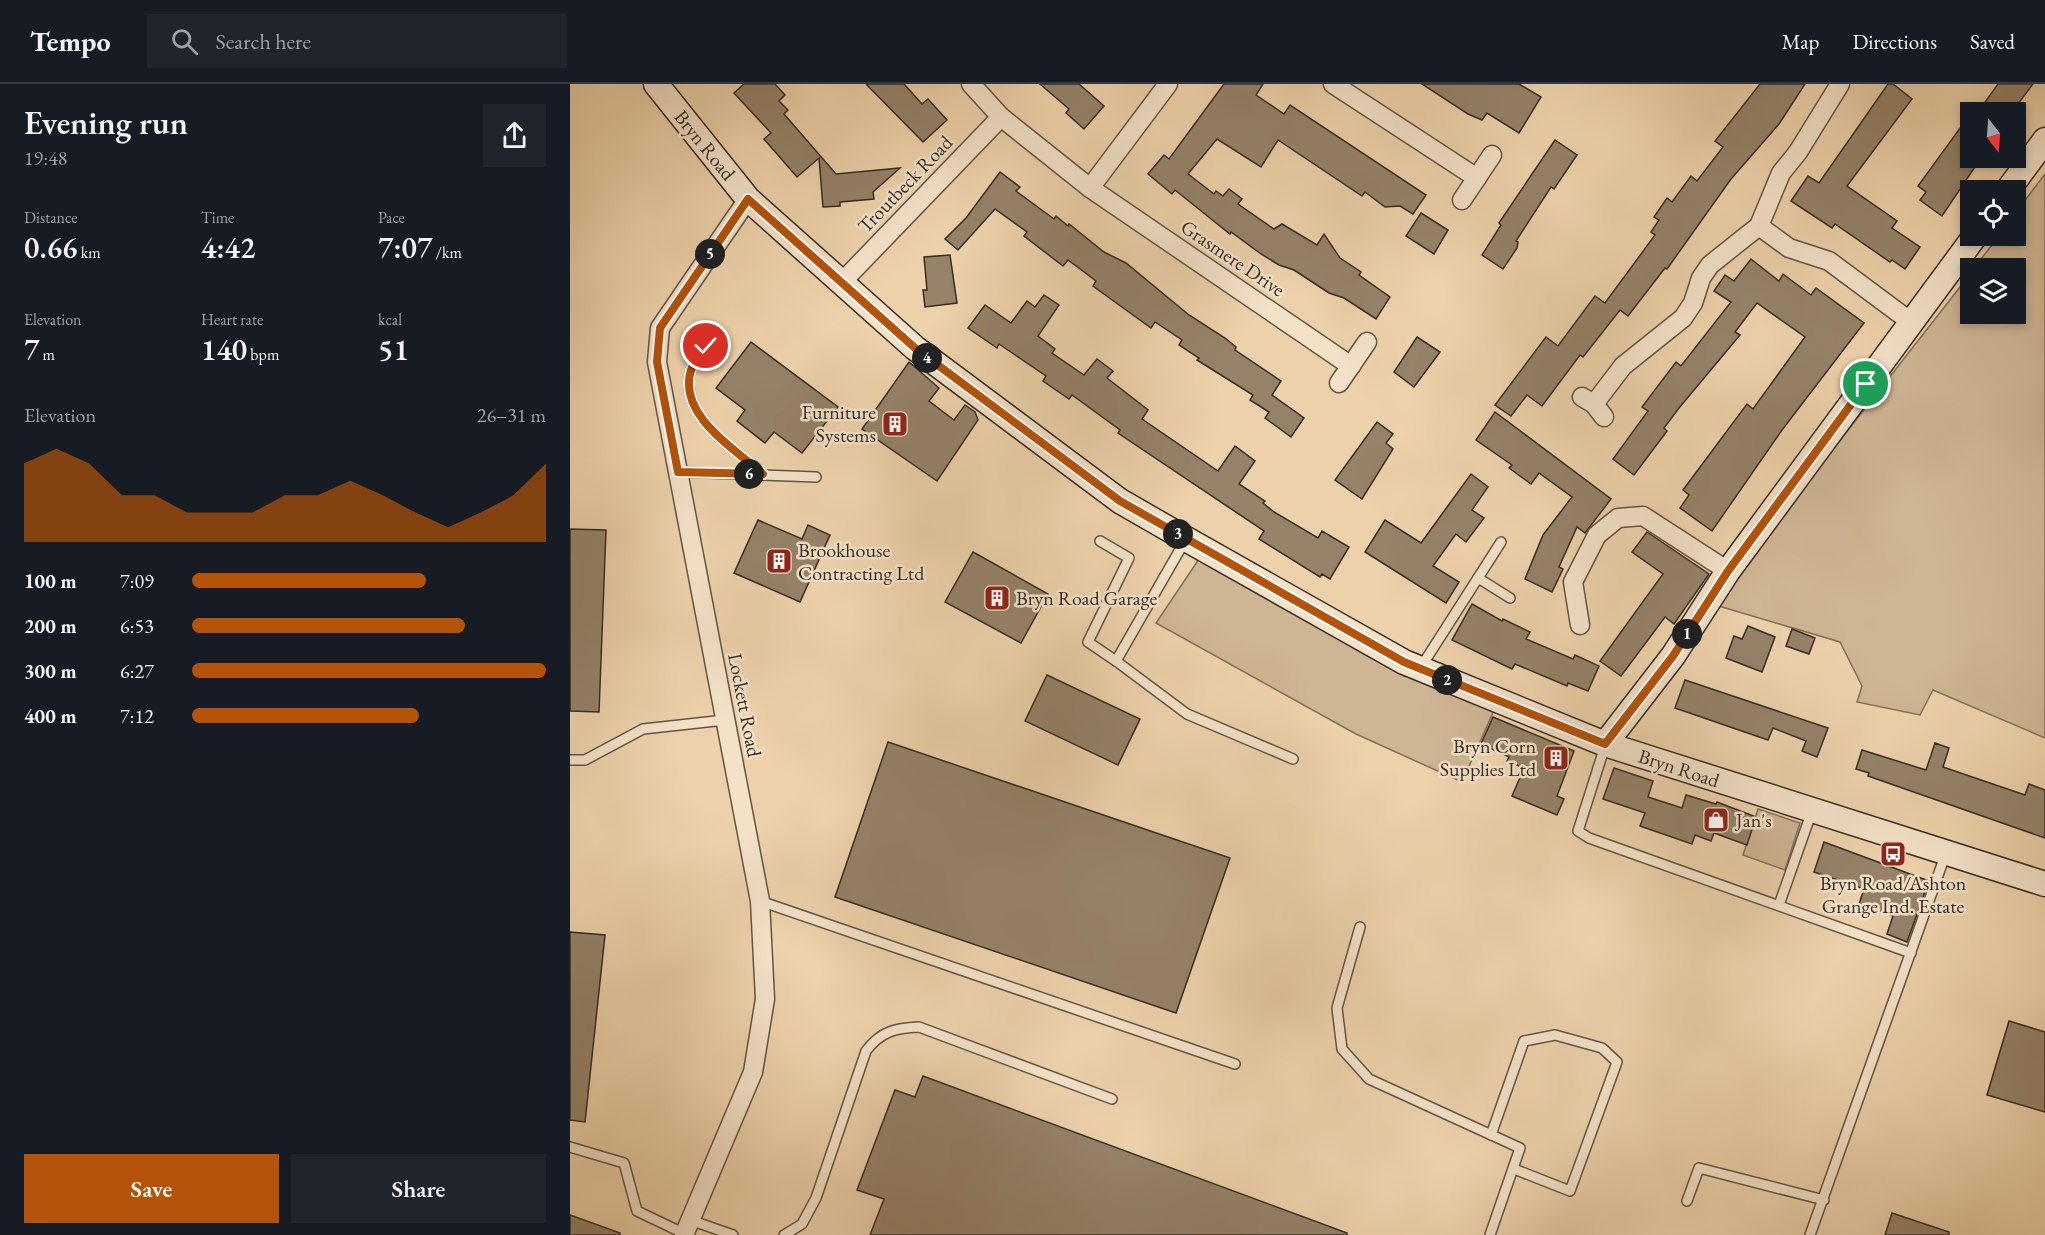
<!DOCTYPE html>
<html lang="en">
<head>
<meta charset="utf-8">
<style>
  body { margin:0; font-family:"EB Garamond",serif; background:#20242c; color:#f1f3f6; height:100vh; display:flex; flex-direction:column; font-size:22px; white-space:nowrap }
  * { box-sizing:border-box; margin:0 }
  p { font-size:20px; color:#9ea1a6 }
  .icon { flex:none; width:33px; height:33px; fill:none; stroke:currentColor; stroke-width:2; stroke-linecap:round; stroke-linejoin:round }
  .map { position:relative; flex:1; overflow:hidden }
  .sheet { display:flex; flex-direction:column; background:#171b24; width:570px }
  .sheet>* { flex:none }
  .needle { width:39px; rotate:163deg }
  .tools { position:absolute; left:1390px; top:18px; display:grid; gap:12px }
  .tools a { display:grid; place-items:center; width:66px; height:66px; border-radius:0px; background:#171b24; box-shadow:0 3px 9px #0003; font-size:30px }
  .pin { position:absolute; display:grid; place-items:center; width:51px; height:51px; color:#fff; margin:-26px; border:3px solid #fff; border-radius:50%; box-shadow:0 2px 6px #0007 }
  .km { position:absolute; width:30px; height:30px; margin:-15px; border-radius:50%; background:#222; color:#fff; font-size:16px; line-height:30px; text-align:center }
  .round { display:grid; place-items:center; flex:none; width:63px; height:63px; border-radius:0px; background:#20242c }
  .overview { display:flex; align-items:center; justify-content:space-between; height:102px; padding:0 24px }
  h1 { font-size:33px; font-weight:600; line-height:45px }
  .figures { display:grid; grid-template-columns:repeat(3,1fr); gap:9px; height:102px; padding:6px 24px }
  .figures div { display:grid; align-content:center }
  .figures b { font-size:30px; font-weight:600 }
  .figures small { font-size:16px; font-weight:400 }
  .figures p { font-size:16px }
  .chart { height:168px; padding:12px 24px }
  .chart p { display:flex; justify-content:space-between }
  .chart svg { width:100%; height:108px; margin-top:6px; fill:#b45309; opacity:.7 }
  .button { display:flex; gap:12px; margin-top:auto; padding:12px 24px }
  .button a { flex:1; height:69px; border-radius:0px; background:#b45309; color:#fff; font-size:24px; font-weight:600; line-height:69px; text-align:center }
  .button a+a { background:#20242c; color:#f1f3f6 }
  ul { padding:0 24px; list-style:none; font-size:20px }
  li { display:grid; grid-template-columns:96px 72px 1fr; align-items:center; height:45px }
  li i { height:15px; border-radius:8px; background:#b45309 }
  header { display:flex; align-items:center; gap:36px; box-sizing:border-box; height:84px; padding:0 30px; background:#171b24; border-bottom:2px solid #363941 }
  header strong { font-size:28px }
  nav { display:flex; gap:33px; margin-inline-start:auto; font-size:21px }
  .search { width:420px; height:54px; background:#20242c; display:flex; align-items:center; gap:15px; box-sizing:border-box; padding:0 21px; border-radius:0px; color:#9ea1a6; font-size:22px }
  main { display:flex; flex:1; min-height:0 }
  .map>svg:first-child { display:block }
  .green { fill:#ceb593; stroke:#82705b; stroke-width:1.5 }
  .building { fill:#958269; stroke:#352c23; stroke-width:1.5 }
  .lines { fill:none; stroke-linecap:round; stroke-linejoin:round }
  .lane-casing { stroke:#635545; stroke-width:12 }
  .street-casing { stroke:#635545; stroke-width:21 }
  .secondary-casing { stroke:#352c23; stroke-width:27 }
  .lane { stroke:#f3e1c8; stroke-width:9 }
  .street { stroke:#f3e1c8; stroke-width:18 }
  .secondary { stroke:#f3e1c8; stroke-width:24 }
  .route-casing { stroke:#fff; stroke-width:12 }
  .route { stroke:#b45309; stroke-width:8 }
  .labels { text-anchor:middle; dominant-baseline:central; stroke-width:5; stroke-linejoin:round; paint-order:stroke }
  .street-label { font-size:20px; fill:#352c23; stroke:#f3e1c8 }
  .poi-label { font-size:20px; fill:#352c23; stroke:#f3e1c8; text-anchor:start }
</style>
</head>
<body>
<header>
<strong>Tempo</strong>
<div class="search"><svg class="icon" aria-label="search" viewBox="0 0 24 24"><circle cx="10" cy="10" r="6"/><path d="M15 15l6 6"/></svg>Search here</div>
<nav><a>Map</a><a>Directions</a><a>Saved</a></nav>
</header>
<main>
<section class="sheet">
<div class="overview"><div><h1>Evening run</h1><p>19:48</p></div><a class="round"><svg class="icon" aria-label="share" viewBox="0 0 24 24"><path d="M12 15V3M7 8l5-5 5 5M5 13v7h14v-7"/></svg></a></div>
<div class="figures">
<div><p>Distance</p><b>0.66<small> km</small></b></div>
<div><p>Time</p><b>4:42</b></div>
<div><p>Pace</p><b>7:07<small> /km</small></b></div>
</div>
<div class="figures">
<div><p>Elevation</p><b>7<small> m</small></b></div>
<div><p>Heart rate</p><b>140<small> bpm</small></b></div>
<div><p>kcal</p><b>51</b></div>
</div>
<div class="chart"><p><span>Elevation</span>26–31 m</p>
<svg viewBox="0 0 160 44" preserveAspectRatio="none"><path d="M0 44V12L10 6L20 12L30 25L40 25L50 32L60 32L70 32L80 25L90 25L100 19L110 25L120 32L130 38L140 32L150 25L160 12V44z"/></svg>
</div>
<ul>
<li><b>100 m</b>7:09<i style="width:66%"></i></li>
<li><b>200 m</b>6:53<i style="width:77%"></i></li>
<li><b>300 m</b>6:27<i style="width:100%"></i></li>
<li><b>400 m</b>7:12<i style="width:64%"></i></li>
</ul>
<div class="button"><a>Save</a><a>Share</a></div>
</section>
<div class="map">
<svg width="1475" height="1151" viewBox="0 0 1475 1151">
  <rect width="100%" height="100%" fill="#edd1aa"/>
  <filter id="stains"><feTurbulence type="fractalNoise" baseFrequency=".00333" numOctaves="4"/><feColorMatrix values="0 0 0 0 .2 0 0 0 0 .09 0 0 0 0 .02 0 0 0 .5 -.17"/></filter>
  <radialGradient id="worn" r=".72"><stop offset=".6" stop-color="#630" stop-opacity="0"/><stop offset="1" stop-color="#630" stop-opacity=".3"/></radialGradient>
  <!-- green -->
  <g class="green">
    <polygon points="1475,90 1475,654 1363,606 1350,631 1287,618 1292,602 1270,558 1142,520 1401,189 1401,230 1446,230 1446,184 1404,184 1429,152 1446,152 1446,128"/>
    <polygon points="631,472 925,624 892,698 786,650 586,539"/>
    <polygon points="1188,725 1230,739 1215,786 1173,771"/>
  </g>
  <!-- building -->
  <g class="building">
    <polygon points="174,0 205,0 215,11 209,17 218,26 214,30 266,90 330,84 303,108 304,115 270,118 270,122 253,123 249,74 227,93 194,55 201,49 164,9"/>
    <polygon points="296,0 334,0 352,20 358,15 377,36 353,58"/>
    <polygon points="470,0 509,0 534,22 514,45 496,29 499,25"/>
    <polygon points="654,0 693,0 686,11 714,30 720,21 856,111 843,130 830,122 815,123 795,108 792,112 708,56 691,83 647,55 618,90 644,110 646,107 653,112 659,105 672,115 668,120 704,145 712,140 747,161 754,150 770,174 791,188 789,191 820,213 806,235 774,214 759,209 724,186 709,181 691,170 661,148 660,150 605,106 602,110 578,90 594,71 599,75"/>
    <polygon points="852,0 949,0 971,13 949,49 917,29 912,36 898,30"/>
    <polygon points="1190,0 1235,0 1209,40 1161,95 1097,185 1095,184 1058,232 1050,226 1013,273 1010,271 972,322 957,311 941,332 925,321 976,253 988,262 1025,212 1035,219 1085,151 1081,148 1089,136 1084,133 1097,114 1102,118 1121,92 1127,97 1153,63 1145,57"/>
    <polygon points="1318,0 1323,0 1342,15 1277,102 1327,137 1322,144 1350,163 1335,185 1322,176 1320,178 1265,140 1262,144 1221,117 1238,92 1249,99"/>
    <polygon points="1428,0 1463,0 1442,28 1408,28"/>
    <polygon points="1401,29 1401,74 1411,74 1372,132 1350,116 1356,108 1348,102"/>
    <polygon points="985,56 1007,71 984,105 981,103 946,157 948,158 947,164 933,185 912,171 931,141 929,139"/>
    <polygon points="430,88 450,103 446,107 484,135 486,132 498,142 499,140 534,168 556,179 619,231 655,254 666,263 665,266 711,297 702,311 734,334 721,353 695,334 699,328 680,316 683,311 627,276 629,274 609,261 612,256 585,238 581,244 523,202 526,197 498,176 493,182 454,152 457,148 425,125 388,166 375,155 396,134"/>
    <polygon points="851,129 878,146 864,170 836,152"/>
    <polygon points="380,171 387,219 355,223 353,206 357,206 354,173"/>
    <polygon points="1181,175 1209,197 1213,190 1241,211 1246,204 1294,239 1212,346 1142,447 1110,424 1119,411 1113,406 1177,320 1183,325 1235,253 1187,219 1165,248 1170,251 1109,324 1094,344 1097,347 1064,391 1043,375 1078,327 1072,323 1106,278 1111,282 1161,218 1144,207 1155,191 1164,197"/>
    <polygon points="474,211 489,221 468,252 485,265 482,269 514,291 527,275 543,287 537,294 578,326 572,335 648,387 665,362 685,377 669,400 695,417 693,419 704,428 748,454 752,447 779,463 760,495 752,490 750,493 689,455 694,447 548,349 550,346 502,311 499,315 473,297 476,292 429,260 427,264 398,244 415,221 441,239 457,217 465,223"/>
    <polygon points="847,253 870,268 844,303 824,288"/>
    <polygon points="181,258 268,323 232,369 204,348 195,359 167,337 175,326 146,304"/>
    <polygon points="339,278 369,304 359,317 384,336 395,321 405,328 408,336 367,397 292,345"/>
    <polygon points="925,328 1041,415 1015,449 1007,443 989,483 993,485 982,508 955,495 973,451 1002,413 969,389 961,400 939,384 942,381 906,356"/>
    <polygon points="807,338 823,350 816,359 823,365 792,415 765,396"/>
    <polygon points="901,390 918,403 902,426 914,434 896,458 886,450 863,482 889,498 876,519 795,468 815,436 851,459"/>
    <polygon points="188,436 232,455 238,441 260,451 230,518 164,489"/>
    <polygon points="0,445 36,446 29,628 0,627"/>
    <polygon points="1077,448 1139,490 1104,540 1095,533 1051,592 1030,577 1093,490 1062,468"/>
    <polygon points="403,468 478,510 451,559 375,518"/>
    <polygon points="902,520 932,537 933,535 960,548 956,555 1003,575 1005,571 1029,582 1018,607 998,599 997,602 945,580 942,585 882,556"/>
    <polygon points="1178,542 1205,553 1192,588 1156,574 1164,552 1172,555"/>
    <polygon points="1222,545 1245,554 1239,570 1216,562"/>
    <polygon points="477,591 570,635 548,681 455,637"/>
    <polygon points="1115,596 1258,644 1247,673 1232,667 1236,657 1203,644 1198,656 1105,624"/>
    <polygon points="923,633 1004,667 987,712 994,715 987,731 942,712 954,684 937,677 939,673 911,660"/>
    <polygon points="318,658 660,774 606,929 265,813"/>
    <polygon points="1365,659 1379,664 1373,683 1455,711 1459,700 1475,706 1475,754 1298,692 1299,689 1286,685 1292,666 1356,686"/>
    <polygon points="1044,684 1083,697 1078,713 1112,724 1116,711 1146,720 1147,718 1186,733 1177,761 1144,749 1141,757 1125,751 1122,760 1070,742 1075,729 1033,715"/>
    <polygon points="1254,758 1359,797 1337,858 1317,850 1323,832 1289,820 1294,805 1244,788"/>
    <polygon points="0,848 35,851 15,1038 0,1036"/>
    <polygon points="1439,937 1475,948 1475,1028 1417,1011"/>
    <polygon points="353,992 777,1149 777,1151 300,1151 314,1115 287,1106 325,1006 345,1013"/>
    <polygon points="1322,1129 1379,1148 1379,1151 1315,1151"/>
    <polygon points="0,1131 50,1149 50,1151 0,1151"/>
  </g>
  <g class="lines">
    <!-- lane casing -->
    <g class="lane-casing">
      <g id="lane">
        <path d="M136 262C131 269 124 278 121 286 107 331 165 365 193 390"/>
        <polyline points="108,388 246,393"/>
        <polyline points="616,455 546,577 617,630 723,675"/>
        <polyline points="530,457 559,474 518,558 546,577"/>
        <polyline points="908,494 940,514"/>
        <polyline points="851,583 931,458"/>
        <polyline points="1035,662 1008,747 1019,754 1341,869"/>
        <polyline points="0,676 15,676 73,645 155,636"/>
        <polyline points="190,817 665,980"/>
        <polyline points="1209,821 1242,727"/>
        <polyline points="790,843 767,924 772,965 799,995 950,1064 920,1151"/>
        <polyline points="921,1051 954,957 985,951 1032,964 1047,978 1000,1107 944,1085"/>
        <polyline points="0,1063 54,1079 67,1127 115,1150"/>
        <polyline points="1117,1117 1129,1084 1254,1116"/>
        <polyline points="120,1136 163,1151"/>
        <path d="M214 1151 232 1140 246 1114 296 967C311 947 326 944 349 943L542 1015"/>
        <polyline points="1240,1151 1376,769"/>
      </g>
    </g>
    <!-- street casing -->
    <g class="street-casing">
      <g id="street">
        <polyline points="401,0 431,33 520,104 781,282"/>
        <polyline points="763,0 907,94"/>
        <polyline points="520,104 598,0"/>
        <polyline points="892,116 922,71"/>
        <polyline points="1189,142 1219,164 1259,177 1341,238"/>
        <polyline points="271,199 431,33"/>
        <polyline points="769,299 797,258"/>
        <polyline points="1012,313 1024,320 1034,333"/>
        <polyline points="1024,320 1053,282 1113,234 1123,219 1131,194 1140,181 1189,142 1211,89 1228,68 1270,0"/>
        <polyline points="1010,541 1003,498 1027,451 1048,434 1073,432 1158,487"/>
        <polyline points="114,1151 183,988 195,915 190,817 87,278 90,244 178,115"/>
      </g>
    </g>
    <!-- secondary casing -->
    <g class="secondary-casing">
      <g id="secondary">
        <polyline points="86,0 178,115 345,264 550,417 616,455 834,578 1035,660 1475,800"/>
        <polyline points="1438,106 1475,56"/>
        <polyline points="1035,660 1103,572 1158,487 1405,152"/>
      </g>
    </g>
    <!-- lane -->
    <use href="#lane" class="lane"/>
    <!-- street -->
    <use href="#street" class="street"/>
    <!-- secondary -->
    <use href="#secondary" class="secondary"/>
  </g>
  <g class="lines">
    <!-- route casing -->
    <g class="route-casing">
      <path id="route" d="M136 262C131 270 124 278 121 286 107 331 165 365 193 390L108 388 87 278 90 244 178 115 345 264 550 417 834 578 1035 660 1103 572 1158 487 1296 300"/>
    </g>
    <!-- route -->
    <use href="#route" class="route"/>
  </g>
  <!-- icons -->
  <defs>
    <g id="building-square" transform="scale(1.35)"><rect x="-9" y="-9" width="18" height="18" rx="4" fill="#8f2418" stroke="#f3e1c8"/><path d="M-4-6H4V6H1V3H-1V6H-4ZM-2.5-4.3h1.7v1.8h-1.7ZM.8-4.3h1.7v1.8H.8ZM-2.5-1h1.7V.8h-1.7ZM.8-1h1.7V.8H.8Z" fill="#fff"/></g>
    <g id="shop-square" transform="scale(1.35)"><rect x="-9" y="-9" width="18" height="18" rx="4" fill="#8f2418" stroke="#f3e1c8"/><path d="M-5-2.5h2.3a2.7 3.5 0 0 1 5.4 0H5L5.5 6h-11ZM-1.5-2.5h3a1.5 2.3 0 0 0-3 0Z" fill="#fff"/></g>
    <g id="bus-square" transform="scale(1.35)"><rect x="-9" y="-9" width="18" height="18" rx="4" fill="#8f2418" stroke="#f3e1c8"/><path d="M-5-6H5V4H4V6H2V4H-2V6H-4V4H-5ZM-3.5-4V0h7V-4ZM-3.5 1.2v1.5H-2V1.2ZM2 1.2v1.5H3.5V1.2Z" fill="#fff"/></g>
  </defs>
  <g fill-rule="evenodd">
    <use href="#building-square" x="325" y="340"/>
    <use href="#building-square" x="209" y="477"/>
    <use href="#building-square" x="427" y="514"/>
    <use href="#building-square" x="986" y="674"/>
    <use href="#shop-square" x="1146" y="736"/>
    <use href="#bus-square" x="1323" y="770"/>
  </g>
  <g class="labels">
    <!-- street labels -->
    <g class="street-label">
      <text transform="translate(135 61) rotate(51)">Bryn Road</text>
      <text transform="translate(335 100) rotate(-46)">Troutbeck Road</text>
      <text transform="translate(663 174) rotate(34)">Grasmere Drive</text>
      <text transform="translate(175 621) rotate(79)">Lockett Road</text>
      <text transform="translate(1109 684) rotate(18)">Bryn Road</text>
    </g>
    <!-- poi labels -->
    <g class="poi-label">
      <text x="306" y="328" text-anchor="end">Furniture<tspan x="306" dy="23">Systems</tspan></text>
      <text x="228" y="466">Brookhouse<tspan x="228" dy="23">Contracting Ltd</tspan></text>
      <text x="446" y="514">Bryn Road Garage</text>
      <text x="966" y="662" text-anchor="end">Bryn Corn<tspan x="966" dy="23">Supplies Ltd</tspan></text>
      <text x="1166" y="736">Jan's</text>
      <text x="1323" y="799" text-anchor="middle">Bryn Road/Ashton<tspan x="1323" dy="23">Grange Ind. Estate</tspan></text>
    </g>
  </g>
  <rect width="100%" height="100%" filter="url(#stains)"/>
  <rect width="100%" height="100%" fill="url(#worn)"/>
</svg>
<div class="tools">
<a><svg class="needle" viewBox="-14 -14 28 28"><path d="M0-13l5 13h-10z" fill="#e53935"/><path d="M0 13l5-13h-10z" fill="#9ea1a6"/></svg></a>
<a><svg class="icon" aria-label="locate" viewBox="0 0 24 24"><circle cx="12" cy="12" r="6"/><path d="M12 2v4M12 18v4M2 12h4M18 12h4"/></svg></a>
<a><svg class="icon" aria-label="layers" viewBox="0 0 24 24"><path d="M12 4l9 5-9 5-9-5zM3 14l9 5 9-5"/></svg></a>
</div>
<div class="pin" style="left:1296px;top:300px;background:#1e9e55"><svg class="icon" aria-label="arrive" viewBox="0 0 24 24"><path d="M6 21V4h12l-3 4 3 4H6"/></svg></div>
<div class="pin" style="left:136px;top:262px;background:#d93025"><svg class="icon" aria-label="check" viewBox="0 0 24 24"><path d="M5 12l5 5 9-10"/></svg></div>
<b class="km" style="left:1117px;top:550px">1</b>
<b class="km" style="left:877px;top:596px">2</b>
<b class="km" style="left:608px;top:450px">3</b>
<b class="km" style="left:357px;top:274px">4</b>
<b class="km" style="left:140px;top:170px">5</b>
<b class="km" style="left:179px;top:390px">6</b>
</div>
</main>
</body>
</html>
